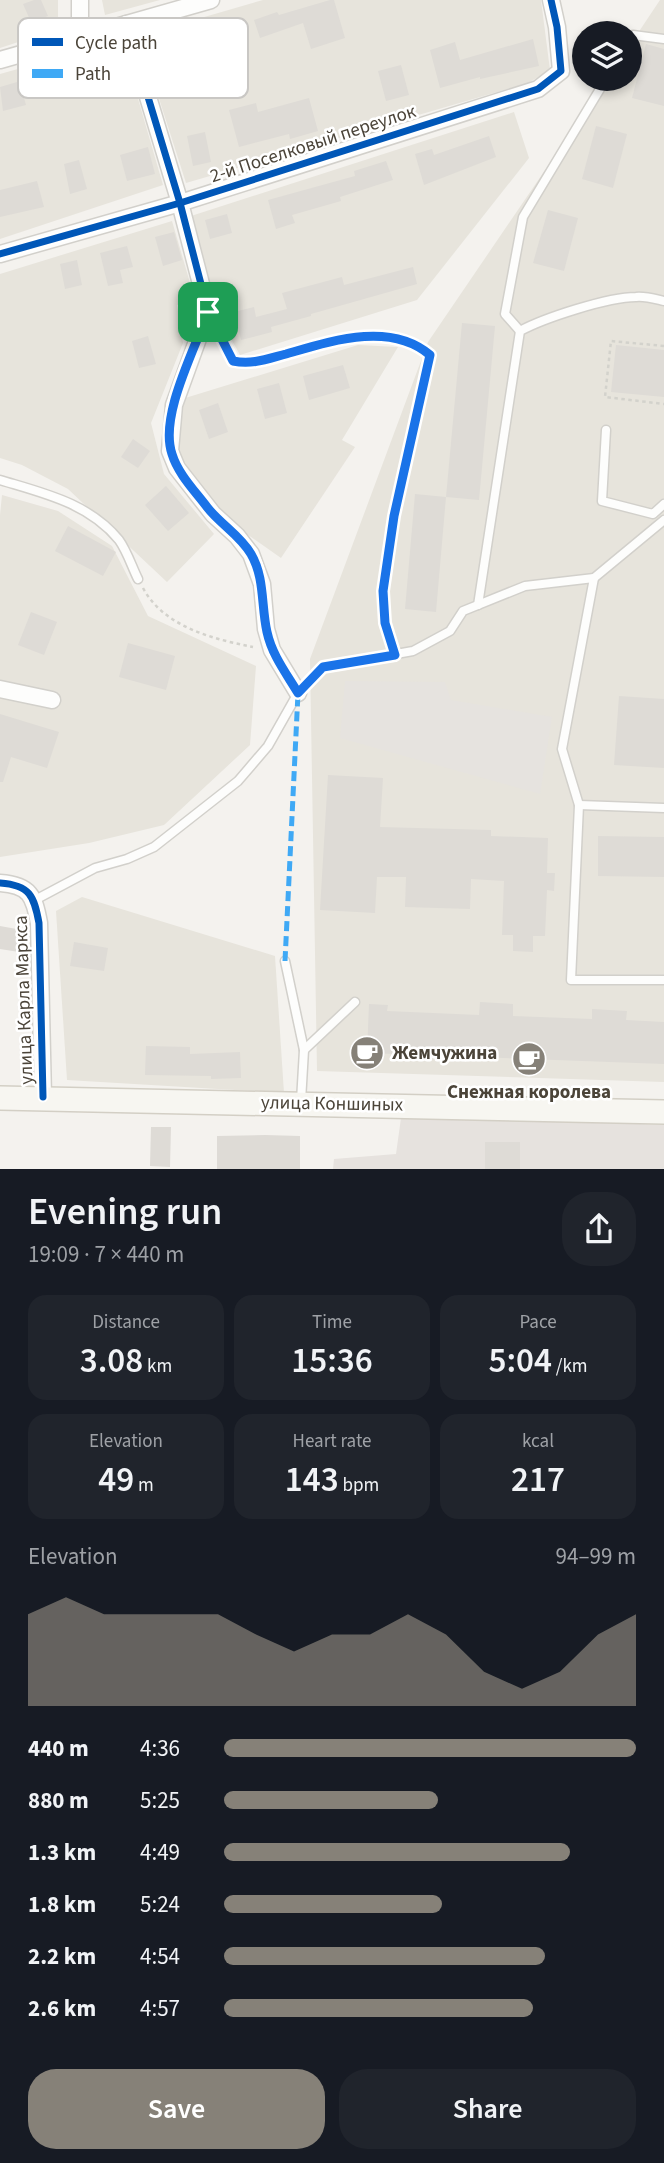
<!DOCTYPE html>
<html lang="en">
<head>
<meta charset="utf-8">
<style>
  body { margin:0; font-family:"Source Sans 3",sans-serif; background:#20242c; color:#f1f3f6; height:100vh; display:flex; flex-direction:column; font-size:26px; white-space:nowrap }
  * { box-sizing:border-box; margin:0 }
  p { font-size:23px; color:#9ea1a6 }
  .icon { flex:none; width:38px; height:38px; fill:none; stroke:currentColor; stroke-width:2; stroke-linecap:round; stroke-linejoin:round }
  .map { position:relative; height:1169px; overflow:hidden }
  .drawer { display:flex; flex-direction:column; background:#171b24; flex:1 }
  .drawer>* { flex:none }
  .buttons { position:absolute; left:572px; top:21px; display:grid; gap:14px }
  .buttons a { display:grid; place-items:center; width:70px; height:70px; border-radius:50%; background:#171b24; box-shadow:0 4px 10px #0003; font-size:35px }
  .pin { position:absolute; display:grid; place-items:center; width:60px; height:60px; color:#fff; margin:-30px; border-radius:14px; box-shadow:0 4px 10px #0006 }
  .round { display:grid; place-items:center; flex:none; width:74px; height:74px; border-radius:28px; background:#20242c }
  .summary { display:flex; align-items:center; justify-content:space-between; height:119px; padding:0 28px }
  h1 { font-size:38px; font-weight:600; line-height:52px }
  .figures { display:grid; grid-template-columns:repeat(3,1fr); gap:10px; height:119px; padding:7px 28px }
  .figures div { display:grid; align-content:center; border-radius:18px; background:#20242c; text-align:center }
  .figures b { font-size:35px; font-weight:600 }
  .figures small { font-size:19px; font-weight:400 }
  .figures p { font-size:19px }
  .chart { height:196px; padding:14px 28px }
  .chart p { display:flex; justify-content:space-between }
  .chart svg { width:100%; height:126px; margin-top:7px; fill:#868178; opacity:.7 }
  .cta { display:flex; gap:14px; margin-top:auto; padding:14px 28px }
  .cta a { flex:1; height:80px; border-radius:28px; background:#868178; color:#fff; font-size:28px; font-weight:600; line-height:80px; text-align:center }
  .cta a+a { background:#20242c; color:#f1f3f6 }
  ul { padding:0 28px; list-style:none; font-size:23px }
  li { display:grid; grid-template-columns:112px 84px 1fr; align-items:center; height:52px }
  li i { height:18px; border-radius:9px; background:#868178 }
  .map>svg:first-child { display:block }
  .residential { fill:#e7e4dc }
  .industrial { fill:#e6e2de }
  .parking { fill:#e6e3df }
  .building { fill:#dedbd6 }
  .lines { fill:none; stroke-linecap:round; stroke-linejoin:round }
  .lane-casing { stroke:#d2d0cb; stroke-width:11 }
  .street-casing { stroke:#d2d0cb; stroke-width:19 }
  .secondary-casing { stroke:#d3cfc5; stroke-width:26 }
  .path { stroke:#d3d2cc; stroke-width:2.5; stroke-dasharray:3.5 3.5; stroke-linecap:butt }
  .lane { stroke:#fdfdfc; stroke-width:8 }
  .street { stroke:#fdfdfc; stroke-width:16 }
  .secondary { stroke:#f7f6f1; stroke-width:23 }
  .quiet { stroke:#3fa9f5; stroke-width:5; stroke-dasharray:10 5; stroke-linecap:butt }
  .cycleway-casing { stroke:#fff; stroke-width:11 }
  .cycleway { stroke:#0057b8; stroke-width:7 }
  .route-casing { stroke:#fff; stroke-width:14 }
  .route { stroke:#1a73e8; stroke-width:9 }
  .labels { text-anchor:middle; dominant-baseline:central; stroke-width:5; stroke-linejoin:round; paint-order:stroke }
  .street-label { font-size:19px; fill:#4b4439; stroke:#fff }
  .poi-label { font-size:19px; font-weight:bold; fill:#4b4439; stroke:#fff; text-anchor:start }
  .key { fill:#fff; stroke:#c9c7c4; stroke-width:2 }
  .key-label { font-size:19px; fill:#4b4439 }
</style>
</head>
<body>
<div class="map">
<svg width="664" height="1169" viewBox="0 0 664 1169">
  <rect width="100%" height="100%" fill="#f4f2ee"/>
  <!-- residential -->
  <g class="residential">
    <polygon points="0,0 58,0 58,29 0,48"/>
    <polygon points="102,0 160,0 105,15"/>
    <polygon points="263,0 541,0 550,70 528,83 186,183 139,36"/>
    <polygon points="660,0 664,0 664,1082 317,1071 310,659 428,342 607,79 630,79 630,45"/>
    <polygon points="121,40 163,185 0,239 0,74"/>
    <polygon points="514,112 529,158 417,300 240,355 215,310 191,216"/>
    <polygon points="172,221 195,300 177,305 183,343 151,423 164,474 214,534 167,582 68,489 22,465 0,458 0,274"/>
    <polygon points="358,345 398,347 342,440 355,447 281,558 231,523 176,452 182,399"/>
    <polygon points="2,495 58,511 112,546 148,616 256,666 250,745 164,825 89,843 0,857 0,515"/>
    <polygon points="82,897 275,956 284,1093 67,1080 56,911"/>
  </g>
  <!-- industrial -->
  <polygon class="industrial" points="401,1118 486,1118 664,1125 664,1169 333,1169 334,1159 396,1154"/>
  <!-- parking -->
  <polygon class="parking" points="345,681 445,682 451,700 552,717 540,794 340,738"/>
  <!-- building -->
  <g class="building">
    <polygon points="34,0 41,0 48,16 31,22 23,4"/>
    <polygon points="330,0 334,0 345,38 311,49 303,23 260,38 254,20 277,12 279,15"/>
    <polygon points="533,39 539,66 480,79 480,77 440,88 430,50 455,42 460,60"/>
    <polygon points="646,44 664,49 664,106 632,98"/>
    <polygon points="401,65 409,95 386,101 378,71"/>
    <polygon points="24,80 28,97 24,98 26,105 3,111 0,87"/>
    <polygon points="309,98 318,131 290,139 289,134 239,147 229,110 256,103 258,112"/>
    <polygon points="596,126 627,134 613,188 582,179"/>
    <polygon points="205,132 211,162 193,166 187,136"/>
    <polygon points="489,136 496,157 424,185 415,154 432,149 434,155"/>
    <polygon points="148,147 155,174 127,181 120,155"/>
    <polygon points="79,160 87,189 70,194 64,164"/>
    <polygon points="386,161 393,180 340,197 341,201 292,215 295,223 276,229 268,200 355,176 354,171"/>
    <polygon points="37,181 44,207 0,217 0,190"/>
    <polygon points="548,210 578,218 564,271 533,263"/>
    <polygon points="227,214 232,233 210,239 205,220"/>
    <polygon points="174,232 182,260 163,266 155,237"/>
    <polygon points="127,246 133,267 120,270 123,283 108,286 100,253"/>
    <polygon points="77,260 82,285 65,289 60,264"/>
    <polygon points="413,267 417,284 311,314 311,316 271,327 272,332 241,340 234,312 254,307 256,317 287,309 282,293 342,277 344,285"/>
    <polygon points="462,323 495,326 479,500 446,497"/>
    <polygon points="148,336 156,364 139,368 132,341"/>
    <polygon points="616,345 664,350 664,397 611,392"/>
    <polygon points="343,365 350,388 309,400 303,376"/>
    <polygon points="279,383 287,413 265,419 257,389"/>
    <polygon points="218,403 228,432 209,439 199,410"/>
    <polygon points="133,439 150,451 138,468 121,457"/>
    <polygon points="166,486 189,513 168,531 145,505"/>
    <polygon points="415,494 446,497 436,612 405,609"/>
    <polygon points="68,526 116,552 103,576 55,551"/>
    <polygon points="31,612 57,622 44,655 18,645"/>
    <polygon points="128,643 175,656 166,690 119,677"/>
    <polygon points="619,696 664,699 664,768 614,765"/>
    <polygon points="0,714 59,732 47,768 11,757 3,782 0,782"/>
    <polygon points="328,775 383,778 380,827 491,830 491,836 548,838 547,873 555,873 554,891 547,890 545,936 533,936 533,952 513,951 513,935 502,935 504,881 471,879 470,909 405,907 406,877 377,877 375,913 320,910"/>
    <polygon points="598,836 664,837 664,877 598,876"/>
    <polygon points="0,926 22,930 19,952 0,949"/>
    <polygon points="74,942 108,948 104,971 70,966"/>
    <polygon points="480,1002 513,1004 513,1016 592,1019 592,1009 627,1011 626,1020 664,1022 664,1064 367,1053 369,1004 388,1005 387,1011 479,1015"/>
    <polygon points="146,1046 190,1047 190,1054 240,1052 241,1078 211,1079 211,1076 145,1075"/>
    <polygon points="151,1127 171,1127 170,1167 150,1166"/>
    <polygon points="265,1135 300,1136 300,1169 217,1169 217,1136"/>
    <rect x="485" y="1142" width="35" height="27"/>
  </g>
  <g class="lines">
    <!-- lane casing -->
    <g class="lane-casing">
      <g id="lane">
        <polyline points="630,39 633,35 664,39"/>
        <path d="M208 311 233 361C252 365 267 359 286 354 331 341 390 321 430 356L394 516 383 591 385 623 395 655"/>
        <polyline points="520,331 505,314 523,217 606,79"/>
        <polyline points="606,430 602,501 653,514 664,504"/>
        <path d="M0 480C43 493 89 503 119 540 127 551 132 567 138 579"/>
        <polyline points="594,578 562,749 579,805 571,980 664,980"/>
        <path d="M478 605 520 331C544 318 608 297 636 297 645 296 655 299 664 301"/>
        <polyline points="579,805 664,808"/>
        <polyline points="35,900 95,868 127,859 154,847 238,781 268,746 298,693 323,667 413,651 450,631 463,611 525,586 594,578 664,520"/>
        <polyline points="285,961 304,1050"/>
        <polyline points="301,1101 304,1050 355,1002"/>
      </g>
    </g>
    <!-- street casing -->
    <g class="street-casing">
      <g id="street">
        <polyline points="80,0 80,35"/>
        <polyline points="126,24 180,203 208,311 174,405 170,451 177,468 213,514 237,536 251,554 262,584 266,629 272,650 298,693"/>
        <polyline points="0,60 211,0"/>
        <polyline points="0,254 180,203 538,89 561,71 557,27 551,0"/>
        <polyline points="0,689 52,700"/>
        <path d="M0 883C30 885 34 896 39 923L43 1097"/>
      </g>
    </g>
    <!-- secondary casing -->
    <g class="secondary-casing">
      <polyline id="secondary" points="0,1098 664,1112"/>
    </g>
    <!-- path -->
    <g class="path">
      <polyline points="664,346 611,341 605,397 664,404"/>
      <path d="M143 588C164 627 213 639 253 647"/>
    </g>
    <!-- lane -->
    <use href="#lane" class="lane"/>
    <!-- street -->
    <use href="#street" class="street"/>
    <!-- secondary -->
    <use href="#secondary" class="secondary"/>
    <!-- quiet -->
    <polyline class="quiet" points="285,961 298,693"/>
    <!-- cycleway casing -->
    <g class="cycleway-casing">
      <g id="cycleway">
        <polyline points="126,24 180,203 208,311 174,405 170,451 177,468 213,514 237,536 251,554 262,584 266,629 272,650 298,693"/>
        <polyline points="0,254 180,203 538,89 561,71 557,27 551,0"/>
        <path d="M0 883C30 885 34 896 39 923L43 1097"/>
      </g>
    </g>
    <!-- cycleway -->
    <use href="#cycleway" class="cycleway"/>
  </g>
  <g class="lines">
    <!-- route casing -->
    <g class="route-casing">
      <path id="route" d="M208 312 233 361C252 365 267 359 286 354 331 341 390 321 430 355L394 516 383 591 385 623 395 655 323 667 298 693C286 673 272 655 267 632 261 606 265 578 251 554 240 535 220 524 207 507 195 491 178 474 172 454 159 416 195 349 208 312Z"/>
    </g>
    <!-- route -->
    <use href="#route" class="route"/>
  </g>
  <!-- icons -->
  <defs>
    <g id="cafe-disc" transform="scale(1.75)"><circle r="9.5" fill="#868178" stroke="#fff"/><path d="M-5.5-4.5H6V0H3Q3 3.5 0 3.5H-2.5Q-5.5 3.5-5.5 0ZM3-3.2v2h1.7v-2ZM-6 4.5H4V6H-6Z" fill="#fff"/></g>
  </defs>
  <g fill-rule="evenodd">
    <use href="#cafe-disc" x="367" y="1053"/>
    <use href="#cafe-disc" x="529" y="1059"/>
  </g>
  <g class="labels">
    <!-- street labels -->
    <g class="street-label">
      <text transform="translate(313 144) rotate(-18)">2-й Поселковый переулок</text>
      <text transform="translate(24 1000) rotate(-92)">улица Карла Маркса</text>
      <text transform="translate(332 1104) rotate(1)">улица Коншиных</text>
    </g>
    <!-- poi labels -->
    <g class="poi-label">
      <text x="392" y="1053">Жемчужина</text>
      <text x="529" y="1092" text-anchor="middle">Снежная королева</text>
    </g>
  </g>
  <!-- legend -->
  <rect x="18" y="18" width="230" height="80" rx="10" class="key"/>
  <rect x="32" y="38" width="31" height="8" fill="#0057b8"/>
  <rect x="32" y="69" width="31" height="9" fill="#3fa9f5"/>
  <g class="key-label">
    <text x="75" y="49">Cycle path</text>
    <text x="75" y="80">Path</text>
  </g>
</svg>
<div class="buttons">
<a><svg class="icon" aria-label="layers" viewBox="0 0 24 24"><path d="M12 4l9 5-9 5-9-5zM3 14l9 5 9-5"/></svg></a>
</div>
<div class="pin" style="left:208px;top:312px;background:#1e9e55"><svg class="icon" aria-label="arrive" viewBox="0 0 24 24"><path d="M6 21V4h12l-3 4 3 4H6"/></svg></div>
</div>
<section class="drawer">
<div class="summary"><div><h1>Evening run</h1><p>19:09 · 7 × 440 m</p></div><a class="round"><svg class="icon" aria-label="share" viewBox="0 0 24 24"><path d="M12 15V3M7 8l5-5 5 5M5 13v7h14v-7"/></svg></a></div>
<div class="figures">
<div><p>Distance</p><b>3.08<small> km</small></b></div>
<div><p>Time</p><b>15:36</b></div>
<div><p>Pace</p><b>5:04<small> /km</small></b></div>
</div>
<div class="figures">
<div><p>Elevation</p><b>49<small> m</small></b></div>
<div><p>Heart rate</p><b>143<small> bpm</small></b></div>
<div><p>kcal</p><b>217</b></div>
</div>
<div class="chart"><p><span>Elevation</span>94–99 m</p>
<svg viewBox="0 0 160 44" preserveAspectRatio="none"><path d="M0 44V12L10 6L20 12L30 12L40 12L50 12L60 19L70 25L80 19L90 19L100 12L110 19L120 32L130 38L140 32L150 19L160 12V44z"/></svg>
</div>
<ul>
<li><b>440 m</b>4:36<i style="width:100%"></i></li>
<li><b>880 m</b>5:25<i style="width:52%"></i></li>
<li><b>1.3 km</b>4:49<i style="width:84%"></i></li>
<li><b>1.8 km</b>5:24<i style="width:53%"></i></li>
<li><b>2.2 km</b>4:54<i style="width:78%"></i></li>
<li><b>2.6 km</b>4:57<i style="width:75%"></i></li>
</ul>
<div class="cta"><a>Save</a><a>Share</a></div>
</section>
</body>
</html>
